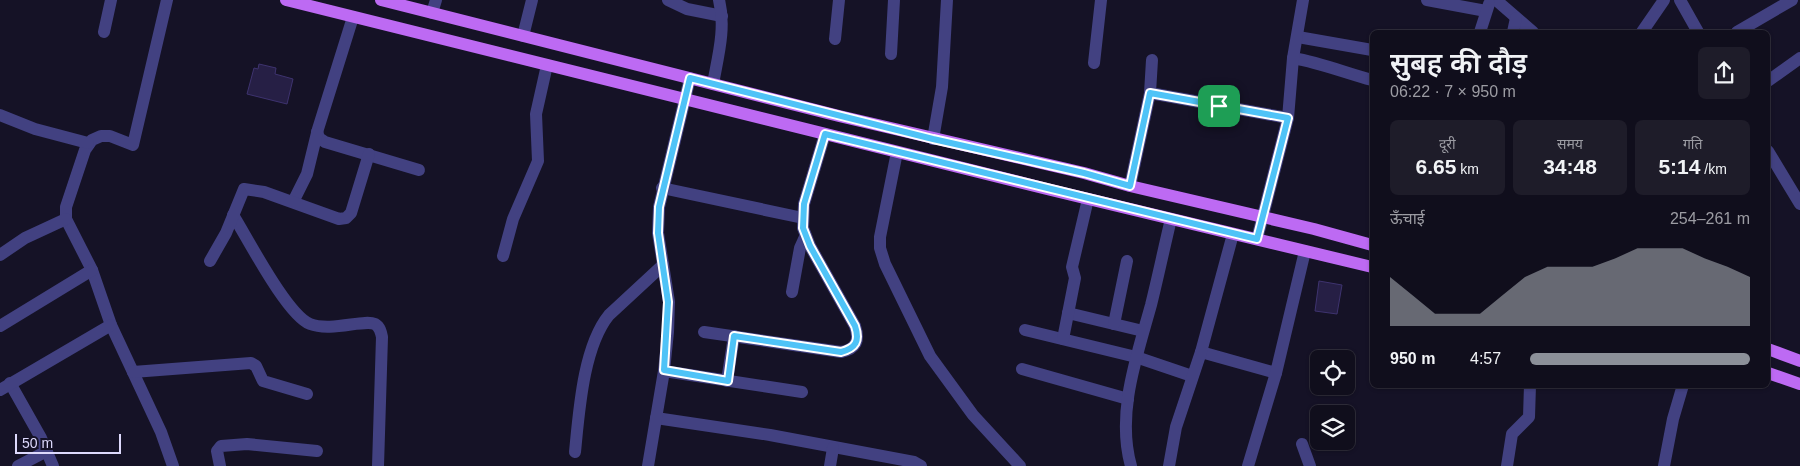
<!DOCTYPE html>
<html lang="hi">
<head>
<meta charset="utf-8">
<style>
  body { margin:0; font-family:Arial,"Noto Sans Devanagari",sans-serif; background:#1e1c29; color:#f1f3f6; height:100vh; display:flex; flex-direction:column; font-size:19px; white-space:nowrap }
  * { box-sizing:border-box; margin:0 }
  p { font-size:16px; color:#9c9ca3 }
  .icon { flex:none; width:28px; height:28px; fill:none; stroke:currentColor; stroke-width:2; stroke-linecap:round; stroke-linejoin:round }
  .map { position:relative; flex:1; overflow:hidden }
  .side { position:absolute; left:1370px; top:30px; width:400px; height:358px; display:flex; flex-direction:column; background:#100e1c; border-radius:8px; box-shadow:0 1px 4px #0004,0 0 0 1px #302e3b }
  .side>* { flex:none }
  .buttons { position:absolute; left:1310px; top:350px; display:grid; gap:10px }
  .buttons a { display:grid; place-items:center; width:45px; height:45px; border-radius:8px; background:#100e1c; box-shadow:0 1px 4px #0004,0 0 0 1px #302e3b; font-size:25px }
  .scale { position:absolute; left:15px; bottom:12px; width:106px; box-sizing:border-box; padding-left:5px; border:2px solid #ddd9fc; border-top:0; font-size:14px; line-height:18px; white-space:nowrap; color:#ddd9fc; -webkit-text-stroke:4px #151226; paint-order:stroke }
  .pin { position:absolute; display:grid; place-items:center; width:42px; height:42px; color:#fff; margin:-21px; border-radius:10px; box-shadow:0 2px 8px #0006 }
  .round { display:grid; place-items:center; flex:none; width:52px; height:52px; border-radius:8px; background:#1e1c29 }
  .overview { display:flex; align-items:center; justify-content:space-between; height:85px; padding:0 20px }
  h1 { font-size:28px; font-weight:600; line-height:38px }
  .stats { display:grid; grid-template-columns:repeat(3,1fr); gap:8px; height:85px; padding:5px 20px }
  .stats div { display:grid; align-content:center; border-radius:8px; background:#1e1c29; text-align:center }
  .stats b { font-size:21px; font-weight:600 }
  .stats small { font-size:14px; font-weight:400 }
  .stats p { font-size:14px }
  .chart { height:140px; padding:10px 20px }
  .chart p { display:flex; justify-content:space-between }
  .chart svg { width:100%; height:90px; margin-top:5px; fill:#8c9099; opacity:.7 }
  ul { padding:0 20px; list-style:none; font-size:16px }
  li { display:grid; grid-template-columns:80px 60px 1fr; align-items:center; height:38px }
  li i { height:12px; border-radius:6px; background:#8c9099 }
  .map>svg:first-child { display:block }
  .building { fill:#261f45; stroke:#3e336f }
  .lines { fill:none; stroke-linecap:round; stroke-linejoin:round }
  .minor { stroke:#424181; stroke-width:12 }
  .major { stroke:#bd6af3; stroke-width:12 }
  .route-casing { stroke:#fff; stroke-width:10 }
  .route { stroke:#4fc3f7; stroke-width:6 }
</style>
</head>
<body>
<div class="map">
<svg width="1800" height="466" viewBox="0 0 1800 466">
  <rect width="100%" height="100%" fill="#151226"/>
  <!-- building -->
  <g class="building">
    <polygon points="259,64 276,68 275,74 293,79 287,104 247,94 254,68 258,69"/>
    <polygon points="1319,281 1342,285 1337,314 1315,311"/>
  </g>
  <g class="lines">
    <!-- minor -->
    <g class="minor">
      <polyline points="167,0 133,145 110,136 101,136 92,140 85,150 66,207 66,219 92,270 111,325 161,432 173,466"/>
      <polyline points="668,0 687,9 722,16"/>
      <polyline points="1427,0 1486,11"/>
      <polyline points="1496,0 1533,32"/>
      <polyline points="1680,0 1698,32"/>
      <polyline points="432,13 436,0"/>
      <polyline points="104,32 111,0"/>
      <polyline points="1480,32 1489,4"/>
      <polyline points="1513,32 1516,18"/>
      <polyline points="1642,32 1664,0"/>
      <polyline points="1737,32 1792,0"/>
      <polyline points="523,36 532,0"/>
      <polyline points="1298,37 1372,50"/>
      <polyline points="835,39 839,0"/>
      <polyline points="891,54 894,0"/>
      <path d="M1293 58C1321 63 1346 73 1372 80"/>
      <polyline points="1094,63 1101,0"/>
      <polyline points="1768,81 1800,58"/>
      <path d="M713 84C718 56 726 28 719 0"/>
      <polyline points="1150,93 1288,118"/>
      <polyline points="0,115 35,129 88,143"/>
      <polyline points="317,132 319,138 325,142 419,170"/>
      <polyline points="933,139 942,87 947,0"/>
      <polyline points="1768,151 1800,204"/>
      <polyline points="897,152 880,237 880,248 885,264 930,356 973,415 1020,466"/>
      <polyline points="1130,186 1150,93 1152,60"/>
      <polyline points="662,188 803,218"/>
      <polyline points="293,202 307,174 318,129 353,17"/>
      <path d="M233 215C248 239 287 315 310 324 331 332 364 319 375 324 380 327 381 332 382 337L378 466"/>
      <polyline points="1257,239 1288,118 1293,58 1303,0"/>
      <polyline points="0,255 25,238 66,219"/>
      <polyline points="503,256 513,219 538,161 536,114 547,65"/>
      <polyline points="210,261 226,233 244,189 264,192 339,219 346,218 351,213 369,154"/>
      <polyline points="792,292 800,248 805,237"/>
      <polyline points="1068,313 1143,331"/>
      <polyline points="1114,324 1127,261"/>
      <polyline points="0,326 92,270"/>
      <polyline points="1025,330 1136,357 1192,376"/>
      <path d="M704 332 841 352C856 349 860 341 855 326L810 246 803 228 804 204 825 134"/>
      <polyline points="1063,339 1075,278 1072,267 1088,199"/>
      <polyline points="1201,352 1276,373"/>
      <polyline points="1022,369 1128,399"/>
      <polyline points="664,371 802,392"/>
      <polyline points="133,372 251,363 256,366 263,381 307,394"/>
      <polyline points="727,381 734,336"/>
      <polyline points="10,383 41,438 53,466"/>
      <polyline points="0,390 111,325"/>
      <polyline points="656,418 770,435 914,462 921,466"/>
      <polyline points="1302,444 1310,466"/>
      <path d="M575 452C579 412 583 347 609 315L663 265"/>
      <polyline points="18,466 47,451"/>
      <polyline points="220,466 217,451 221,446 247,444 317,451"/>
      <polyline points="648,466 664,371 668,332 669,302 658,233 659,207 690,78"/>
      <polyline points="830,466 833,448"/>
      <path d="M1131 466C1116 413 1137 356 1151 305 1158 277 1164 248 1171 219"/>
      <polyline points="1169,466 1176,427 1201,352 1233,234"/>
      <polyline points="1248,466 1276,373 1305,251"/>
      <polyline points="1507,466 1512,434 1529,417 1530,385"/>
      <polyline points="1664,466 1673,419 1683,385"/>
    </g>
    <!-- major -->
    <g class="major">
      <polyline points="286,0 1051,190 1372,267"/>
      <polyline points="381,0 839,116 1084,173 1130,186 1314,229 1372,245"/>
      <polyline points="1768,349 1800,361"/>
      <polyline points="1768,373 1800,384"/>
    </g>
  </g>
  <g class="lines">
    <!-- route casing -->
    <g class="route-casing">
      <path id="route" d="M690 78 933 139 1084 173 1130 186 1150 93 1288 118 1257 239 825 134 804 204 803 228 810 246 855 326C860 341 856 348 841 352L734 336 728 381 664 370 668 302 658 233 659 207Z"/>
    </g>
    <!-- route -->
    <use href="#route" class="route"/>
  </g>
</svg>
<div class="buttons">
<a><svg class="icon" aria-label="locate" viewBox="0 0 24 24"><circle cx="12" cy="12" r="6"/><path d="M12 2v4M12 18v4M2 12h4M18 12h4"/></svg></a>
<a><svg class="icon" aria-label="layers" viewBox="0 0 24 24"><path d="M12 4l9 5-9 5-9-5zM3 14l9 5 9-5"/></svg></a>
</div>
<div class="scale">50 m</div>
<div class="pin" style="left:1219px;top:106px;background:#1e9e55"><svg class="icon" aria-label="arrive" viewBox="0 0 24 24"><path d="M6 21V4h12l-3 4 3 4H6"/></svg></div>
<section class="side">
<div class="overview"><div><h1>सुबह की दौड़</h1><p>06:22 · 7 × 950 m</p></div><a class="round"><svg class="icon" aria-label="share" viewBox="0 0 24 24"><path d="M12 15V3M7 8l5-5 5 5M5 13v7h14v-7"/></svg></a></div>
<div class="stats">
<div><p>दूरी</p><b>6.65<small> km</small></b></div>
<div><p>समय</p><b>34:48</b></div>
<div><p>गति</p><b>5:14<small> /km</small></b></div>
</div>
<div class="chart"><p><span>ऊँचाई</span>254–261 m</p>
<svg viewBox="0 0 160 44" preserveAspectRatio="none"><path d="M0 44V20L10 29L20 38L30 38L40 38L50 29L60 20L70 15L80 15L90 15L100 11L110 6L120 6L130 6L140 11L150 15L160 20V44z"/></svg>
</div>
<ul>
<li><b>950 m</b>4:57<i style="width:100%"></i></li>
</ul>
</section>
</div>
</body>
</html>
